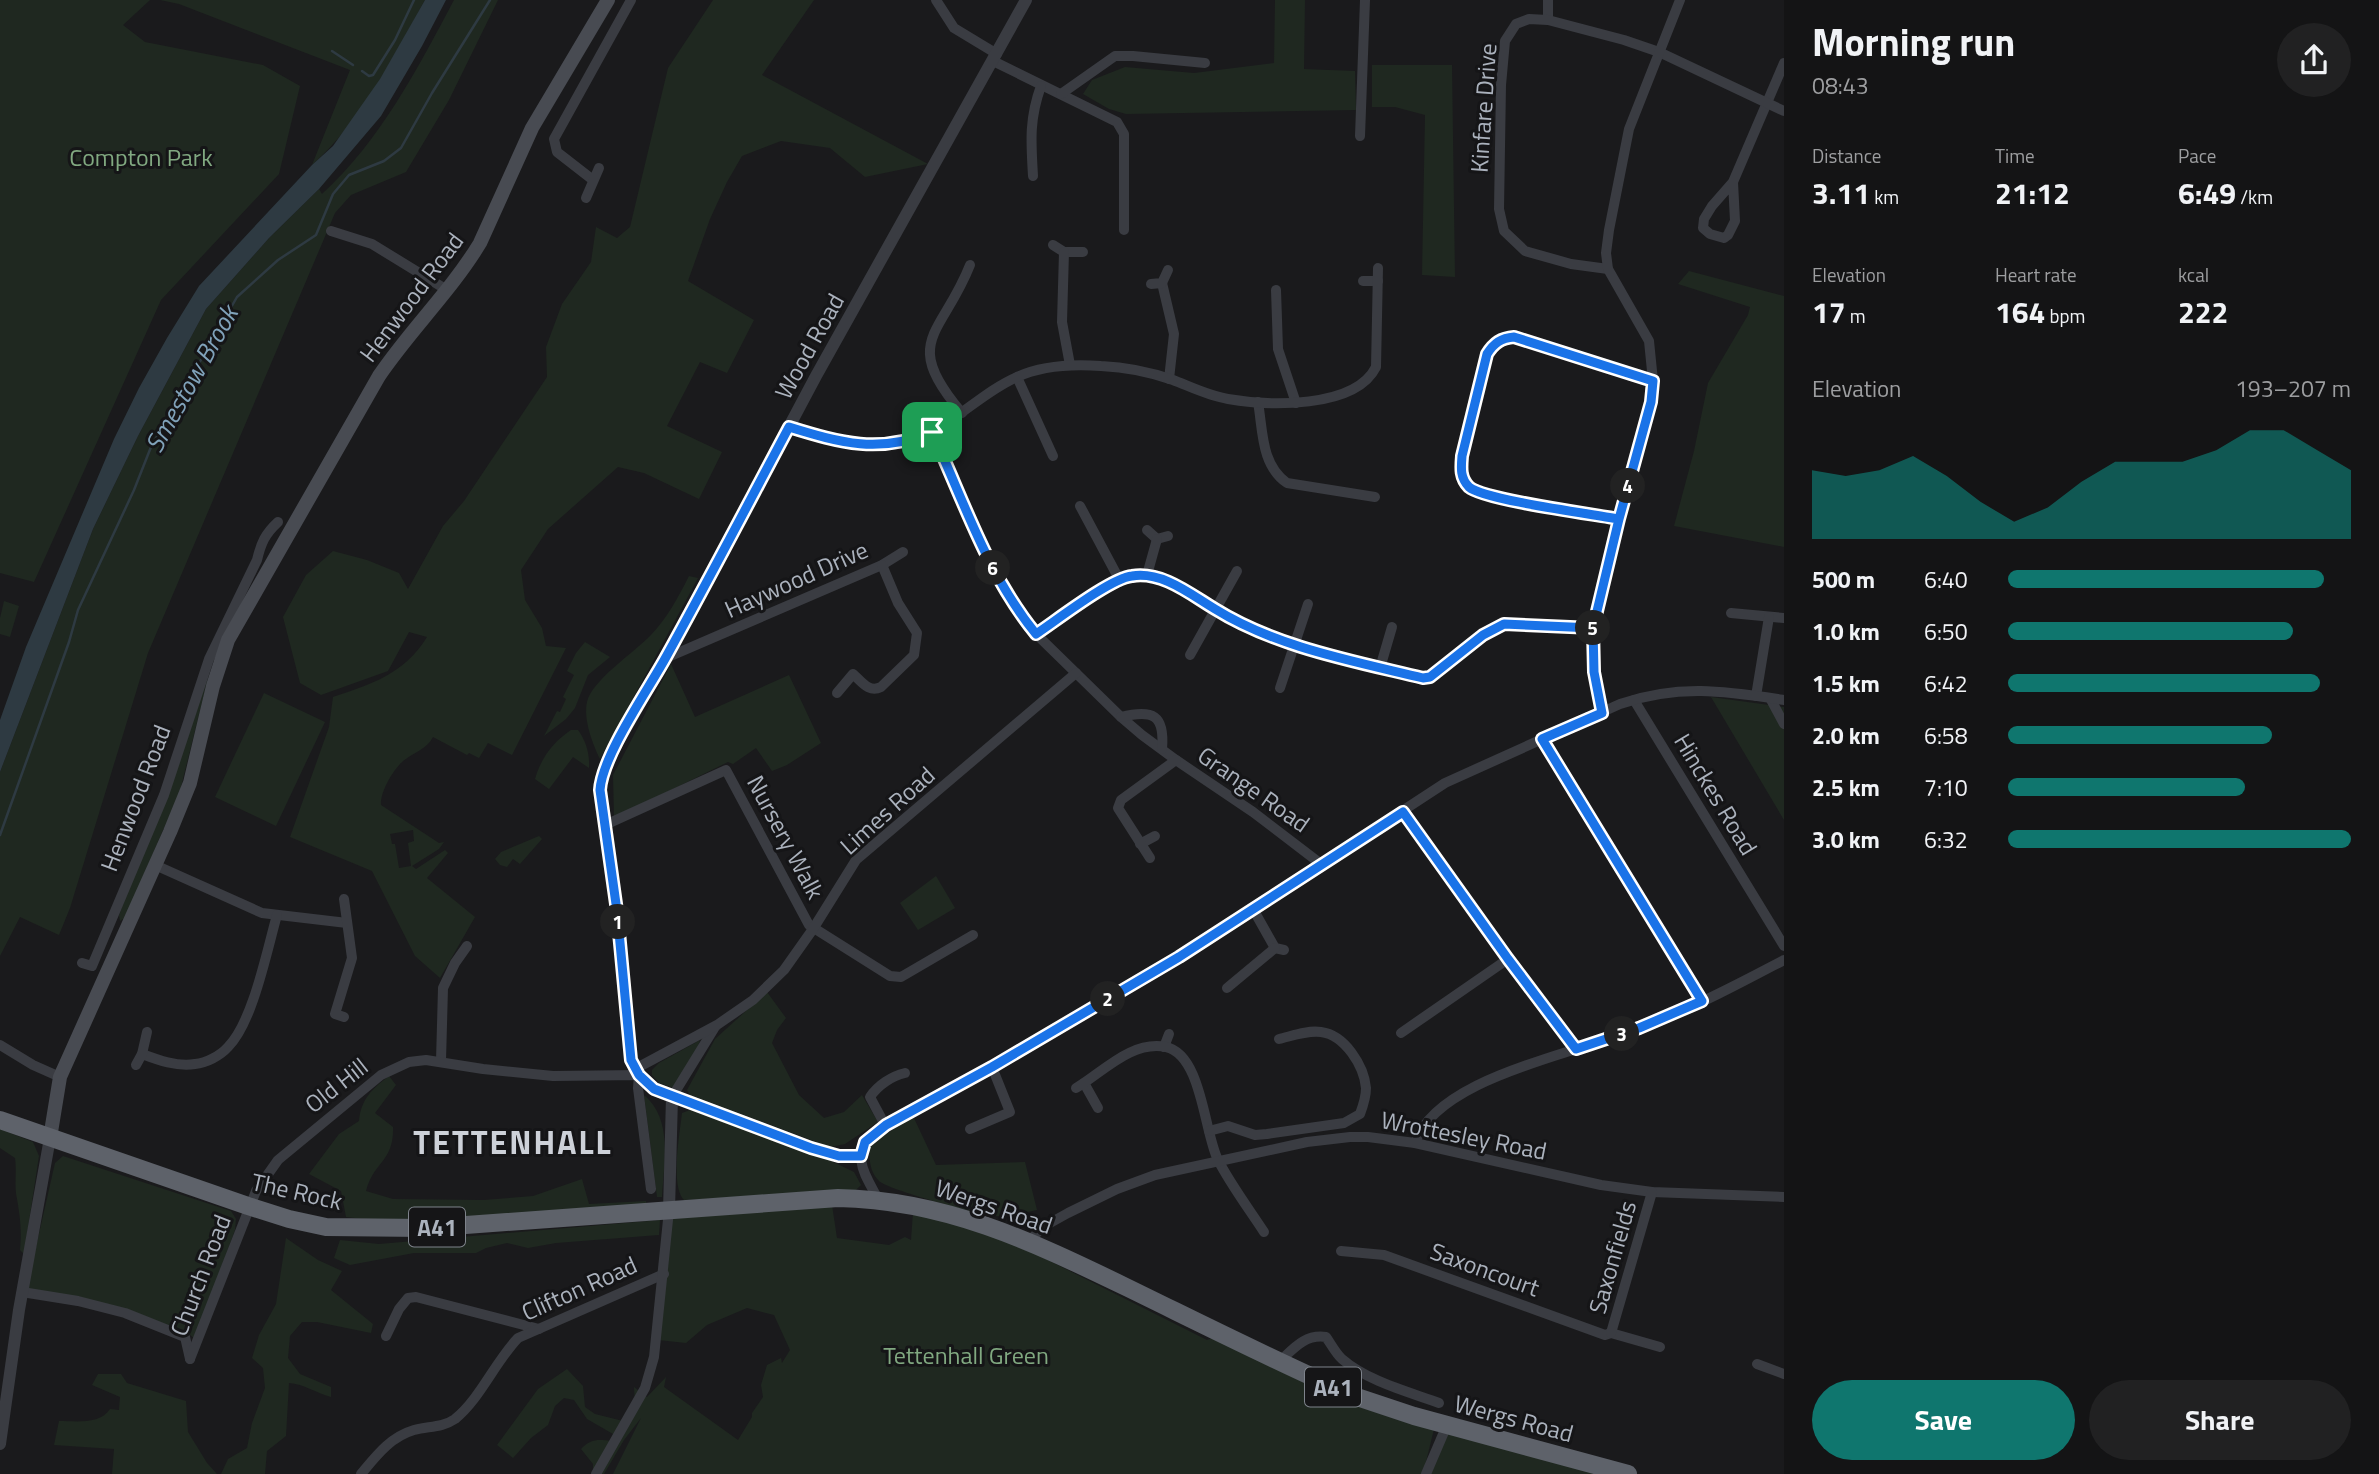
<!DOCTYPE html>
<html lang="en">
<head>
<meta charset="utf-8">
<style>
  body { margin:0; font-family:"Titillium Web",sans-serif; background:#212122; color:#f1f3f6; height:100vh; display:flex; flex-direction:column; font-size:26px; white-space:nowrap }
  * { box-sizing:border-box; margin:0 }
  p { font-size:23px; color:#9d9ea0 }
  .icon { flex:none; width:38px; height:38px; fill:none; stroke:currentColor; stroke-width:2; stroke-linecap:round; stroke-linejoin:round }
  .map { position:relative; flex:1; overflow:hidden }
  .panel { display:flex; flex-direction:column; background:#141415; width:595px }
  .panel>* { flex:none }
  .pin { position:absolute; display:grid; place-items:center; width:60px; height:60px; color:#fff; margin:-30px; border-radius:14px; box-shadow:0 4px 10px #0006 }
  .km { position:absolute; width:35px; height:35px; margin:-18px; border-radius:50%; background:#222; color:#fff; font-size:19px; line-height:35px; text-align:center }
  .round { display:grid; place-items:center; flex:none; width:74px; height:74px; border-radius:37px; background:#212122 }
  .head { display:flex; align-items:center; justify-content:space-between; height:119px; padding:0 28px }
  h1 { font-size:38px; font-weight:700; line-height:52px }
  .metrics { display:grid; grid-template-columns:repeat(3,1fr); gap:10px; height:119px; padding:7px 28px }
  .metrics div { display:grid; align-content:center }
  .metrics b { font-size:30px; font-weight:700 }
  .metrics small { font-size:19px; font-weight:400 }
  .metrics p { font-size:19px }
  .chart { height:196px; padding:14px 28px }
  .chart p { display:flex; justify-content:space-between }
  .chart svg { width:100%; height:126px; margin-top:7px; fill:#0f766e; opacity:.7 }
  .action { display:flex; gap:14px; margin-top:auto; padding:14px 28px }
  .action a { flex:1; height:80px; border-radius:42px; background:#0f766e; color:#fff; font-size:28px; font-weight:700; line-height:80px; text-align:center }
  .action a+a { background:#212122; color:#f1f3f6 }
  ul { padding:0 28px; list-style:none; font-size:23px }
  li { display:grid; grid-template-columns:112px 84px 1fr; align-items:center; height:52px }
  li i { height:18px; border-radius:9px; background:#0f766e }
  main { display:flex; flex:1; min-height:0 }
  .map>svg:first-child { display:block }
  .green { fill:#1f2820; fill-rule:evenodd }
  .water { fill:#2e3a42 }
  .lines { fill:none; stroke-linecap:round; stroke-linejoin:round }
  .stream { stroke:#2e3a42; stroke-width:2.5 }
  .minor { stroke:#3a3c42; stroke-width:10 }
  .tertiary { stroke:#3a3c42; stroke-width:12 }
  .secondary { stroke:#484b52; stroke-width:14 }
  .trunk { stroke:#5e626a; stroke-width:18 }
  .route-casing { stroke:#fff; stroke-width:14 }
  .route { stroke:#1a73e8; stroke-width:9 }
  .labels { text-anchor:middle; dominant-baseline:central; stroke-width:6; stroke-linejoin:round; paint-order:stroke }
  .shield { fill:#151517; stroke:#7e838b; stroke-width:2 }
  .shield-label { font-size:23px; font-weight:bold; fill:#abb2bd }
  .street-label { font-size:24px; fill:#abb2bd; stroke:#151517 }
  .park-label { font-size:24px; fill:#81a981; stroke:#151517 }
  .water-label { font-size:26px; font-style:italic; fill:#80a2ba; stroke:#151517 }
  .district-label { font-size:32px; font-weight:bold; letter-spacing:2px; fill:#cdd1d8; stroke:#151517 }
</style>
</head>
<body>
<main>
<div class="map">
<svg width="1784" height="1474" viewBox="0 0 1784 1474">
  <rect width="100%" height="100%" fill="#1a1a1c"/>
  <!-- green -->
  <g class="green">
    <polygon points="0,0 150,0 123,25 145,42 263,65 300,86 279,174 161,300 34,582 0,573"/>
    <path d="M160 0H425C393 57 362 121 312 165L350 70 179 4Z"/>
    <path d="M454 0H498L449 100 406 172 351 195 335 213 148 653 70 908 59 935 20 917 0 956V772L93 529 138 436 206 309 269 238 319 189 322 194C380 141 418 68 454 0Z"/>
    <path d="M713 0H814L762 75 928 164 865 177 830 148 781 141 742 156 727 182 710 219 688 281 754 320 727 373 700 362 667 426 722 452 699 499 644 473 618 467 548 529 521 570 525 600 542 628 546 646 566 648 512 755 488 743 479 758 469 753 467 755 433 737C427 749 413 753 403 761 393 770 380 792 381 805L439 843 444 842 439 849 412 866 416 869 445 850 448 853 427 878 475 917 440 978 415 956 372 871 290 837 329 727 333 697C372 684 404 674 427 637L409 632 388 671 321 695 300 683 283 617 306 575 333 551 367 560 399 573 408 589 443 526 464 501 547 377 546 347 562 304 591 262 596 227 617 238 630 227 668 68ZM413 830 414 841 408 843 411 866 399 868 395 844H392L390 834Z"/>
    <polygon points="1275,0 1305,0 1304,69 1355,71 1356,110 1126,114 1109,109 1083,94 1092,80 1125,67 1194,73 1274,63"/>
    <polygon points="1372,65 1452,65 1455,277 1422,275 1425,115 1395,107 1372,107"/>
    <polygon points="1689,271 1784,296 1784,547 1674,526 1694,451 1708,383 1748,315 1750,307 1678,284"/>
    <path d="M689 576 698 578 600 759C593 745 583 719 587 702 592 680 635 652 651 635 667 618 678 598 689 576Z"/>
    <polygon points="4,601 19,606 10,637 0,634 0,618"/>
    <polygon points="585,642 610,657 588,675 575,708 566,719 544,736 557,711 560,712 566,699 563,697 574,675 567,671 576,653"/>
    <polygon points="212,662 180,791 125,918 120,921 119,915"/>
    <polygon points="671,664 695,717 789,675 821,743 787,765 772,771 756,748 733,764 728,762 614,818 613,775"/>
    <polygon points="264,693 325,722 276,826 215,797"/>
    <polygon points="1711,697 1784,707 1784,820"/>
    <path d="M571 730H578C586 741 590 754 589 768L573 757 549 789 535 779C541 758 553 742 571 730Z"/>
    <polygon points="539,836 542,839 520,864 513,859 507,867 500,865 495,859 501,852"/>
    <polygon points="936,876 955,908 918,930 900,903"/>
    <polygon points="767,992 786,1018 777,1030 772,1043 799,1095 824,1118 844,1112 862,1095 878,1122 845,1144 830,1147 690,1095 687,1090 715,1039"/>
    <polygon points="700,1040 696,1054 674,1088 659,1083 652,1075 652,1070 659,1063"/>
    <path d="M389 1076 396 1085 375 1113 393 1127C394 1162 374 1161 366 1191L393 1199 484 1200 533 1196 582 1179 589 1204 646 1201V1208L398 1223 346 1217 341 1191 309 1174 339 1134 359 1121C361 1099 372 1089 389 1076Z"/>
    <path d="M644 1095C673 1119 664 1163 662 1197H657Z"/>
    <path d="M690 1110 827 1159 854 1172 861 1185 855 1191 684 1200C670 1186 680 1132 682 1113Z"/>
    <path d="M913 1116 936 1165 1025 1162 1037 1210C1023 1213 1008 1217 994 1216 977 1214 889 1190 879 1181 869 1171 869 1158 870 1145Z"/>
    <path d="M0 1129 33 1142 39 1156 24 1254 20 1250C22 1232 20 1216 17 1199 14 1186 17 1171 15 1158L0 1148Z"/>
    <polygon points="63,1156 231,1211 236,1219 235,1230 195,1339 189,1334 26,1291 55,1163"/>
    <path d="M832 1205 837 1238 889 1245 905 1237 911 1240 913 1212 988 1233 1018 1245 1207 1340 1215 1337 1434 1429 1423 1474H613L641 1418 624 1440 604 1474H593V1464L581 1449C590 1439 598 1439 611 1441L613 1434 587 1419 574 1400 564 1398 555 1406 548 1425 531 1438 513 1458 497 1445 538 1389 567 1369 583 1386 585 1407 595 1414 623 1421 635 1405 634 1387 647 1397 666 1377 664 1387 738 1440 752 1417V1413L763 1397 761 1385 767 1365 781 1358 782 1363 790 1350 774 1315 747 1308 707 1325 686 1343 658 1340 672 1215Z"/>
    <polygon points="660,1220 659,1235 556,1243 528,1248 507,1243 486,1248 476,1253 414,1253 350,1265 334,1258 340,1240 379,1244"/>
    <path d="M286 1238 318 1260 342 1271 331 1290 373 1324 371 1333 317 1322H302L290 1336 288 1358 300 1374 331 1387V1397C316 1393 304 1384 289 1383L286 1436 267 1451 265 1474H221L228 1459 247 1448 252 1423 265 1388 263 1368 252 1358 259 1335 276 1304Z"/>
    <path d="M98 1374H121L127 1383 186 1401 188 1432 207 1463 217 1474H112L114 1449 54 1445 59 1421C75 1421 100 1425 110 1409L119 1410 120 1397 92 1385Z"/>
    <polygon points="1449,1429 1600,1474 1430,1474"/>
  </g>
  <!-- water -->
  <polygon class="water" points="425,0 446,0 422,46 381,116 319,189 269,238 206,309 138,436 93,529 0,772 0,720 26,647 114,439 139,388 167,338 199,286 312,165 333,146 380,79"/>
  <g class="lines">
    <!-- stream -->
    <g class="stream">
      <polyline points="332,51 353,65"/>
      <polyline points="362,71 369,76 373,75 395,40 414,0"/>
      <polyline points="0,835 69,642 78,610 134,490 151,447 237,297 278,260 316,235 333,194 349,175 384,161 401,148 432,93 490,0"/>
    </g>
    <!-- minor -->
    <g class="minor">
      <polyline points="936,0 954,28 997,54"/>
      <polyline points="1548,20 1548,0"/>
      <polyline points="993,61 1117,122 1124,134 1124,230"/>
      <polyline points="1061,94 1115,56 1133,56 1205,63"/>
      <polyline points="1360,136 1365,0"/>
      <path d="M1033 176C1031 142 1029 119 1041 86"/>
      <polyline points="593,180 557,152 554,139 631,0"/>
      <polyline points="1733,182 1712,206 1704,219 1703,228 1710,234 1724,238 1728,235 1735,221 1733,182 1784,63"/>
      <polyline points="586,198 599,168"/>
      <polyline points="331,231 372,244 447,290"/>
      <polyline points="1053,245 1064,252 1083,252"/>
      <polyline points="1064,252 1062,322 1070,365"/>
      <polyline points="1608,269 1571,264 1525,251 1504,231 1499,209 1501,85 1505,41 1516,24 1529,19 1548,20 1624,40 1659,52 1784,111"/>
      <polyline points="1363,281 1378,281"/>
      <polyline points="1162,283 1174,334 1169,379"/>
      <polyline points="1151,284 1162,283 1168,270"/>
      <polyline points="1276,290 1278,349 1296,403"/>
      <polyline points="1017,377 1053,456"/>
      <path d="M1258 402C1263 431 1261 465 1287 483L1375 497"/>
      <path d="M962 413C900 340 942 336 970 265"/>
      <path d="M789 427C829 439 871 454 913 440 952 427 980 393 1017 377 1043 365 1073 364 1101 366 1125 367 1150 372 1173 380 1191 387 1209 396 1228 399 1268 406 1355 409 1376 367L1378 268"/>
      <polyline points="932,432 970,521 1005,592 1036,634 1121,717 1142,735 1176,760 1253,812 1321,864"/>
      <polyline points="1080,506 1119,579"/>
      <path d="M1619 519 1492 497C1468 488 1460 483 1462 456L1487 354 1499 340 1514 337 1653 381"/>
      <polyline points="1147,530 1157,539 1168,536"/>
      <polyline points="1147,575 1157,539"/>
      <polyline points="1731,613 1784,618"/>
      <path d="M1036 634C1057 620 1111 578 1132 576 1162 571 1190 594 1214 609 1276 647 1353 661 1423 678L1430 677 1483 635 1504 624 1593 628"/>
      <polyline points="1190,655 1237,571"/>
      <polyline points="666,658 882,565 903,552"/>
      <polyline points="1380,668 1392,627"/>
      <polyline points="1280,688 1308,604"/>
      <path d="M837 693 853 674C862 682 869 693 881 687L914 655 917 633 898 603 882 565"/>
      <polyline points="1756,696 1769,617"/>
      <polyline points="1770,698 1784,724"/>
      <polyline points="1634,700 1784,946"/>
      <polyline points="1602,713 1594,672 1593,628 1619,519 1651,402 1653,381 1649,341 1608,269 1606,253 1609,230 1629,129 1680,0"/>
      <path d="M1121 717C1153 709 1165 715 1162 749"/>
      <polyline points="1542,739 1702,1001"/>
      <polyline points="1403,812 1508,959 1576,1049"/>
      <polyline points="605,825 726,770 809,925 890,976 901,977 973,935"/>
      <polyline points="1140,844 1155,836"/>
      <polyline points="1150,858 1118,808 1121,800 1176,760"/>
      <polyline points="155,865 262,913 347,923"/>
      <polyline points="1253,909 1275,948 1284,950"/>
      <path d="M82 963 92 966 164 795 209 659 257 560C261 543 265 534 278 522"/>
      <polyline points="1227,988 1275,948"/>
      <polyline points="344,1017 335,1014 352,958 344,899"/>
      <polyline points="715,1027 672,1097 811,1148 839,1156 861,1156"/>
      <polyline points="1401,1033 1508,959"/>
      <polyline points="0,1045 33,1065 60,1077"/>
      <polyline points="1164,1047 1169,1034"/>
      <path d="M142 1054C158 1060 177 1067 195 1064 206 1063 220 1056 228 1047 253 1022 267 950 277 915"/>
      <polyline points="441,1061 443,988 455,963 467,946"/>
      <polyline points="136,1065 142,1054 147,1032"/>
      <polyline points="635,1069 717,1025 753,1000 784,970 813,929 856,860 1076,673"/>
      <polyline points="1084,1083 1098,1108"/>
      <path d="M1076 1088C1102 1073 1131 1040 1166 1047 1202 1055 1204 1132 1218 1160 1231 1185 1249 1209 1264 1232"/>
      <path d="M885 1125 870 1097C878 1085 892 1076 905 1073"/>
      <polyline points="970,1129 1010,1112 992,1067"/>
      <path d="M1209 1131 1228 1126 1255 1135 1267 1134 1344 1123 1360 1114C1363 1106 1366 1097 1366 1088 1364 1066 1345 1035 1321 1032 1307 1030 1292 1036 1279 1039"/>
      <path d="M1415 1143C1433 1089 1533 1063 1582 1047 1609 1039 1636 1029 1663 1019 1705 1002 1744 981 1784 960"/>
      <path d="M878 1199C865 1174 850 1157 874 1133L992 1067 1179 957 1445 783 1620 704C1679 684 1724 691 1784 700"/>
      <polyline points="1030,1241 1041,1228 1068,1213 1117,1189 1155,1175 1307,1142 1350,1137 1368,1137 1415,1143 1601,1185 1652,1192 1784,1197"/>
      <polyline points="1341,1251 1384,1255 1605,1335 1611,1333 1660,1347"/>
      <polyline points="22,1292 78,1301 125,1313 185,1337 190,1359"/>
      <polyline points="1611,1333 1652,1192"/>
      <polyline points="386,1336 399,1309 408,1298 416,1297 539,1329"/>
      <polyline points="190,1359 256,1191 278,1160 381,1075 409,1062 426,1060 483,1069 553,1076 639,1075 638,1088 651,1189"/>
      <path d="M1280 1361C1294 1348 1305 1334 1326 1337 1331 1344 1336 1354 1342 1359 1367 1381 1409 1392 1439 1403"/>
      <polyline points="1757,1364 1784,1374"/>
      <path d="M361 1474C376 1456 390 1437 414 1430 428 1426 442 1428 455 1419 480 1399 495 1362 518 1338L664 1274"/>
      <polyline points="596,1474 645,1388 654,1357 669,1210"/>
      <polyline points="1426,1474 1447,1425"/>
    </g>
    <!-- tertiary -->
    <g class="tertiary">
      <path d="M669 1210 672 1097C653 1091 638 1079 631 1060L617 911 600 790 601 780 611 754 666 658 816 376 1026 0"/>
      <polyline points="0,1444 19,1310 50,1138"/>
    </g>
    <!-- secondary -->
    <path class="secondary" d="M50 1138 60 1077 170 832 190 783 213 686 228 640 379 376C410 330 451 291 480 243L532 128 608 0"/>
    <!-- trunk -->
    <path class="trunk" d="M0 1120 248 1206 289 1219 326 1227 425 1228 838 1198C945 1200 1031 1241 1126 1287 1202 1324 1279 1363 1357 1397L1414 1416 1628 1474"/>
  </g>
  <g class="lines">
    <!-- route casing -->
    <g class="route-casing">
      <path id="route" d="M932 432C879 454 841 443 789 427 748 504 708 581 666 657 648 690 602 756 600 790L617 911 631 1060 639 1075 654 1089 811 1148 839 1156H861L865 1142 886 1125 992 1067 1179 957 1403 812 1508 959 1576 1049 1639 1028 1702 1001 1542 739 1602 713 1594 672 1593 628 1619 519 1651 402 1653 381 1514 337C1501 338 1494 343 1487 354L1462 456C1461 468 1460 478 1469 487 1484 500 1592 514 1619 519L1593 628 1504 624 1483 635 1430 677 1423 678C1353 661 1276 647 1215 609 1190 594 1162 571 1132 576 1111 578 1057 620 1036 634 987 574 964 501 932 432"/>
    </g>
    <!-- route -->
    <use href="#route" class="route"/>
  </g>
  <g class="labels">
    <!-- shield labels -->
    <g class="shield">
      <rect x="409" y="1207.5" width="56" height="39" rx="5"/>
      <rect x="1305" y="1367.5" width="56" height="39" rx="5"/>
    </g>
    <g class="shield-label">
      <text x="437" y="1227">A41</text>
      <text x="1333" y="1387">A41</text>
    </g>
    <!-- street labels -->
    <g class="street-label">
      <text transform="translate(1483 108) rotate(-86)">Kinfare Drive</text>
      <text transform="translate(411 297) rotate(-53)">Henwood Road</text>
      <text transform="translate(809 346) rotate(-61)">Wood Road</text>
      <text transform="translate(796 579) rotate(-24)">Haywood Drive</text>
      <text transform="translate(1254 789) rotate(35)">Grange Road</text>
      <text transform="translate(1716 794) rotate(59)">Hinckes Road</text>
      <text transform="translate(135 798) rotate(-69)">Henwood Road</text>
      <text transform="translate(887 810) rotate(-42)">Limes Road</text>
      <text transform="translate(786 837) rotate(62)">Nursery Walk</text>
      <text transform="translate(336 1085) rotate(-38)">Old Hill</text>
      <text transform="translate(1464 1135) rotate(11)">Wrottesley Road</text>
      <text transform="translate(297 1191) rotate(13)">The Rock</text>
      <text transform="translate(994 1206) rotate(19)">Wergs Road</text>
      <text transform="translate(1612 1257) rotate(-74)">Saxonfields</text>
      <text transform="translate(1485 1269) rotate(20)">Saxoncourt</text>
      <text transform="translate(200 1275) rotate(-69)">Church Road</text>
      <text transform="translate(579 1288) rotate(-24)">Clifton Road</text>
      <text transform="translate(1514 1418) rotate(15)">Wergs Road</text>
    </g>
    <!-- park labels -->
    <g class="park-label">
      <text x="141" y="157">Compton Park</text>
      <text x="966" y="1355">Tettenhall Green</text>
    </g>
    <!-- water labels -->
    <g class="water-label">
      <text transform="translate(191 379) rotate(-61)">Smestow Brook</text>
    </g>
    <!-- district labels -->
    <g class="district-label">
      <text x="513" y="1142">TETTENHALL</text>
    </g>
  </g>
</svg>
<div class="pin" style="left:932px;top:432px;background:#1e9e55"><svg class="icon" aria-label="arrive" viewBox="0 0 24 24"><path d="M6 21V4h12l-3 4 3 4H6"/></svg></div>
<b class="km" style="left:618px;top:922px">1</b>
<b class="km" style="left:1108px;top:999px">2</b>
<b class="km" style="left:1622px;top:1034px">3</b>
<b class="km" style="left:1628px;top:486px">4</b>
<b class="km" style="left:1593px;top:628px">5</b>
<b class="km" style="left:993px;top:568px">6</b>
</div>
<section class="panel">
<div class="head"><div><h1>Morning run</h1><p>08:43</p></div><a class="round"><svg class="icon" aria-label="share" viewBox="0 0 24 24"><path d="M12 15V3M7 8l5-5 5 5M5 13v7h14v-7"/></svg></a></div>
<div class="metrics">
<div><p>Distance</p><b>3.11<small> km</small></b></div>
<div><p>Time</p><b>21:12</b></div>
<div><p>Pace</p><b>6:49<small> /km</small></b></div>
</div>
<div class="metrics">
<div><p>Elevation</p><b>17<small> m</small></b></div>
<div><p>Heart rate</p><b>164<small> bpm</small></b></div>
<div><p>kcal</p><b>222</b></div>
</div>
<div class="chart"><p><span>Elevation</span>193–207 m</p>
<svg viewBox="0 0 160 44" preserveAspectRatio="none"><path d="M0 44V20L10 22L20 20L30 15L40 22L50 31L60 38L70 33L80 24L90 17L100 17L110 17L120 13L130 6L140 6L150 13L160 20V44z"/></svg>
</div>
<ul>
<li><b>500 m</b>6:40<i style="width:92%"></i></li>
<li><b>1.0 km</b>6:50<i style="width:83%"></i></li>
<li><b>1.5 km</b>6:42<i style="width:91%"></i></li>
<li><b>2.0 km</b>6:58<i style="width:77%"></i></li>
<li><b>2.5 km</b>7:10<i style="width:69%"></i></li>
<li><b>3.0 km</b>6:32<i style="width:100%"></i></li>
</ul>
<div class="action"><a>Save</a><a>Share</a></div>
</section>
</main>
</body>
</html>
